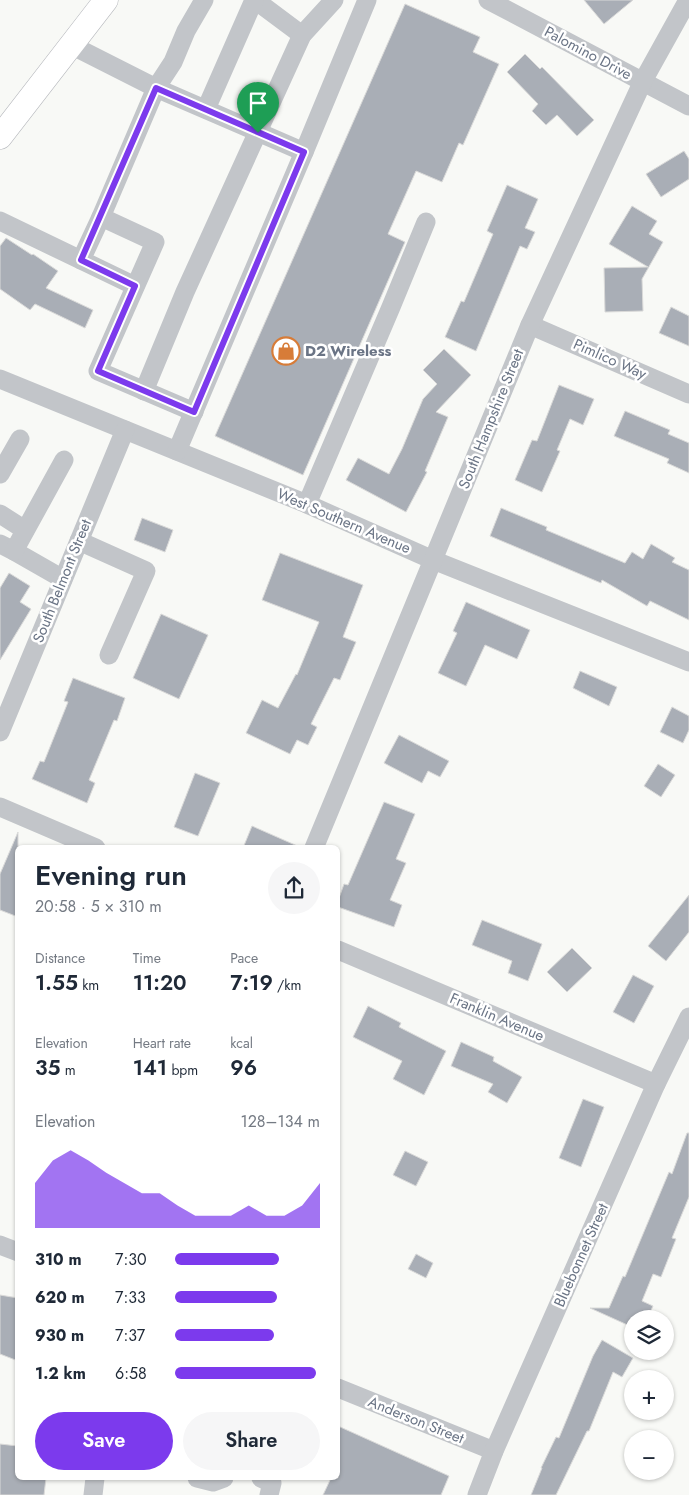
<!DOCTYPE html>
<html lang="en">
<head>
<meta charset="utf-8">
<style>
  body { margin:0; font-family:Jost,sans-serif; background:#f6f6f7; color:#1f2937; height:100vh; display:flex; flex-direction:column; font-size:19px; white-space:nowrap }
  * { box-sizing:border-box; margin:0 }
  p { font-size:16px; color:#747a83 }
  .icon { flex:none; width:28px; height:28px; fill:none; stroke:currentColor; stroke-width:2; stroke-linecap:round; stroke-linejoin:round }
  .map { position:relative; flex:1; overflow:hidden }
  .panel { position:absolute; left:15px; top:845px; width:325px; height:635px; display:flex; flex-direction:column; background:#fff; border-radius:8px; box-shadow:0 1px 4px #0004 }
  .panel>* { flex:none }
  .tools { position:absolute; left:624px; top:1310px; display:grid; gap:10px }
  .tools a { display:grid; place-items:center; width:50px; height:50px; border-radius:50%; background:#fff; box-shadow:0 1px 4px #0004; font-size:25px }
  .pin { position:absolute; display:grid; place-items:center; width:42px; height:42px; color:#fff; margin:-51px -21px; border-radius:50% 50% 50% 0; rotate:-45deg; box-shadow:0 0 5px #0007 }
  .pin .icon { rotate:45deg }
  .round { display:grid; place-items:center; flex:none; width:52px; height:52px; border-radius:26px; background:#f6f6f7 }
  .head { display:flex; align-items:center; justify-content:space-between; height:85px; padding:0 20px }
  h1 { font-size:28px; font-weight:600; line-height:38px }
  .metrics { display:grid; grid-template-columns:repeat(3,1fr); gap:8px; height:85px; padding:5px 20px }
  .metrics div { display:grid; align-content:center }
  .metrics b { font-size:21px; font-weight:600 }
  .metrics small { font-size:14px; font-weight:400 }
  .metrics p { font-size:14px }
  .chart { height:140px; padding:10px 20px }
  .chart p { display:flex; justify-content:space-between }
  .chart svg { width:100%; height:90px; margin-top:5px; fill:#7c3aed; opacity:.7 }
  .action { display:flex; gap:10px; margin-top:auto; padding:10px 20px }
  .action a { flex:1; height:58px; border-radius:30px; background:#7c3aed; color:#fff; font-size:20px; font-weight:600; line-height:58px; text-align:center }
  .action a+a { background:#f6f6f7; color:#1f2937 }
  ul { padding:0 20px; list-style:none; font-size:16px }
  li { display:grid; grid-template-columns:80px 60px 1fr; align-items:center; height:38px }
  li i { height:12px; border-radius:6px; background:#7c3aed }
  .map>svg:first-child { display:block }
  .building { fill:#a9aeb6; stroke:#dadad9 }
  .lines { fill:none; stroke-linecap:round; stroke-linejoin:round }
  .major-casing { stroke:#b6b8bd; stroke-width:25 }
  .minor { stroke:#c2c5c9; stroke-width:19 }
  .major { stroke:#fff; stroke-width:24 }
  .route-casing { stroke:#fff; stroke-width:10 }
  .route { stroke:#7c3aed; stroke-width:6 }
  .labels { text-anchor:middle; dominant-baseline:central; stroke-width:5; stroke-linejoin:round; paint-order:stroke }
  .street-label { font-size:15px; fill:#6a7485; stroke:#fff }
  .poi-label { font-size:15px; font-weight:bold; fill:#6a7485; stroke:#fff; text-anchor:start }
</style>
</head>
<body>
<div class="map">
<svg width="689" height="1495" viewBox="0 0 689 1495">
  <rect width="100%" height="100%" fill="#f8f9f6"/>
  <!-- building -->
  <g class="building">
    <polygon points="584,0 633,0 604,24"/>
    <polygon points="405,4 480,37 473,52 499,64 463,145 459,143 442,182 416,171 388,234 405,242 303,475 215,436"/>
    <polygon points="525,54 540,69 542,67 594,120 577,136 557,115 546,125 532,111 538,104 507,72"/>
    <polygon points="684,151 689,159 689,179 661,197 646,174"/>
    <polygon points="507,185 538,199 525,228 535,232 527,249 520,246 476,351 445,337 461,301 464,302 493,234 487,231"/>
    <polygon points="632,206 657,221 649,234 663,242 642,279 643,311 605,312 604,268 648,267 609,244"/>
    <polygon points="6,238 32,255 33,254 58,271 46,288 93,310 85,328 35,304 30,310 0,289 0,246"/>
    <polygon points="671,307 689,316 689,346 659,333"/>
    <polygon points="444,349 471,375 436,412 448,417 425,471 427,472 406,512 346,480 358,458 389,474 402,449 423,399 437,384 423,370"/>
    <polygon points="559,385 594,399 583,425 570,419 557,450 560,451 542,492 515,480 532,440 537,441"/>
    <polygon points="625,411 670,430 668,434 689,443 689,473 667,463 669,459 614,436"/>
    <polygon points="501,508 547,527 546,530 625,563 632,552 643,559 651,544 675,558 672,562 689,570 689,620 650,601 647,606 602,580 601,583 490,536"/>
    <polygon points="142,518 173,530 165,552 134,540"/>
    <polygon points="280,553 363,585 343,637 356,642 340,680 334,678 311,724 317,727 308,745 297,740 290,754 246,733 262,700 278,708 296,674 297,675 319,622 262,600"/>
    <polygon points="9,573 30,586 20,602 31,609 0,660 0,588"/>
    <polygon points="466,602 530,630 517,659 485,645 466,686 438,673 457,633 453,631"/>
    <polygon points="161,614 208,635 179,699 133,678"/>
    <polygon points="580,671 617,687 609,706 573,688"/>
    <polygon points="73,678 125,698 117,721 114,720 89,780 95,783 87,803 32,779 40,761 44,762 68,702 64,701"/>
    <polygon points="672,707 689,716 689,730 683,743 660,732"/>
    <polygon points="399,735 449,761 440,777 428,771 422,783 384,763"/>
    <polygon points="658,764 675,775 661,797 644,786"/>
    <polygon points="195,773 220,783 198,836 174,827"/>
    <polygon points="384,802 415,814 396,859 406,863 390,900 402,905 394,927 338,907 338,901 344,884 348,885"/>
    <polygon points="252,826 302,848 243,848"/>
    <polygon points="18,832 18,917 0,910 0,874"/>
    <polygon points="689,895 689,932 666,961 648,946"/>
    <polygon points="482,920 542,944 528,981 508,973 512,961 472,945"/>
    <polygon points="572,948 592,968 567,992 547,972"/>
    <polygon points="633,975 654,986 634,1023 613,1012"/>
    <polygon points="368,1006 401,1023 399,1027 446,1051 424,1095 393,1079 402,1061 353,1037"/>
    <polygon points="461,1042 494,1057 493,1061 522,1077 507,1103 488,1092 493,1084 451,1066"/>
    <polygon points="583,1099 604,1107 581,1167 559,1158"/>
    <polygon points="687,1133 689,1133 689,1197 672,1238 676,1239 661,1277 653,1274 642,1301 653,1306 647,1319 632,1319 632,1327 590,1308 609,1308 623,1276 625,1277 669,1172 672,1174"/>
    <polygon points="405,1151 428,1162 416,1186 393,1175"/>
    <polygon points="416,1254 433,1263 426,1278 408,1269"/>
    <polygon points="0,1295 18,1298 18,1361 0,1354"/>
    <polygon points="602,1340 633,1358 622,1377 613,1372 589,1431 587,1431 556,1495 531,1495 542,1468 541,1468 556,1437 559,1438 593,1356"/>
    <polygon points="338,1426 449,1476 441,1495 323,1495 331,1478 338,1478"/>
    <polygon points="0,1444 18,1446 18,1478 46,1478 44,1495 0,1495"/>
  </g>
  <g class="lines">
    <!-- major casing -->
    <g class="major-casing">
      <polyline id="major" points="0,137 106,0"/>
    </g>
    <!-- minor -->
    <g class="minor">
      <polyline points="255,0 302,35"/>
      <polyline points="488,0 689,106"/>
      <polyline points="71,45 156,88 304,152"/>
      <polyline points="206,109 254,0"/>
      <polyline points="101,217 81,260 135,286"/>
      <polyline points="0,221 81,260"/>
      <polyline points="530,325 689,394"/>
      <polyline points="0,379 307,504 433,560 689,662"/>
      <polyline points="144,391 185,292 302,35 334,0"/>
      <polyline points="194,412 98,371 155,242 101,217 156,88 173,62 186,31 204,0"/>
      <polyline points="177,451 304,152 367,0"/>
      <polyline points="0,474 20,439"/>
      <polyline points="307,504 391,307 426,222"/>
      <polyline points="0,514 25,530"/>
      <polyline points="79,541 146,571 109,655"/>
      <polyline points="0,544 14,551 63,579"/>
      <polyline points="14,551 64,460"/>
      <polyline points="0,732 125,430"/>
      <polyline points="0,807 96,848"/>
      <polyline points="314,848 530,325 643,81 688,0"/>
      <polyline points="338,950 656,1084"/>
      <polyline points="0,1245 18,1252"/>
      <polyline points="338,1388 494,1451"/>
      <polyline points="197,1478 213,1482 224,1478"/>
      <polyline points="261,1478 272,1483 269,1495"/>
      <polyline points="93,1495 95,1478"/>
      <polyline points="477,1495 494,1451 656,1084 689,1017"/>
    </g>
    <!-- major -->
    <use href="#major" class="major"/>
  </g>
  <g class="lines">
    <!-- route casing -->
    <g class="route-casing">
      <polygon id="route" points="156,88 304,152 194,412 98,371 135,286 81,260"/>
    </g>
    <!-- route -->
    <use href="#route" class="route"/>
  </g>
  <!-- icons -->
  <defs>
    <g id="shop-ring" transform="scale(1.4375)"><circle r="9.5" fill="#fff" stroke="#d77c38" stroke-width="1.5"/><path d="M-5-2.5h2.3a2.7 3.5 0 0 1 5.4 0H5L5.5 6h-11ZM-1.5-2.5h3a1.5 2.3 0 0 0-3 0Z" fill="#d77c38"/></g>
  </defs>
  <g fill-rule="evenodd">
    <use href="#shop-ring" x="286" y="351"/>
  </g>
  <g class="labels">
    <!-- street labels -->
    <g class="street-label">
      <text transform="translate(588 53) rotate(28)">Palomino Drive</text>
      <text transform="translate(610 359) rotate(24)">Pimlico Way</text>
      <text transform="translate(491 419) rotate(-68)">South Hampshire Street</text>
      <text transform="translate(344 521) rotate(23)">West Southern Avenue</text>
      <text transform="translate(62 581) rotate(-68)">South Belmont Street</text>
      <text transform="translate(497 1017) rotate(23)">Franklin Avenue</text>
      <text transform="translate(581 1255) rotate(-66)">Bluebonnet Street</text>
      <text transform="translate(416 1420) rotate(22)">Anderson Street</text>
    </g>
    <!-- poi labels -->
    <g class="poi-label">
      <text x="305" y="351">D2 Wireless</text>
    </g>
  </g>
</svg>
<div class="tools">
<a><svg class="icon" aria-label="layers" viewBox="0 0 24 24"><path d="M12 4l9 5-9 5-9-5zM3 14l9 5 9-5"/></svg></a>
<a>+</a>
<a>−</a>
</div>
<div class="pin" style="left:258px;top:133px;background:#1e9e55"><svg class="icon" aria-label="arrive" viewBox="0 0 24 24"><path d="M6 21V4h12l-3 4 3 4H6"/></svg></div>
<section class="panel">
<div class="head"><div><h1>Evening run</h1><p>20:58 · 5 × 310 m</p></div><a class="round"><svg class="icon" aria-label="share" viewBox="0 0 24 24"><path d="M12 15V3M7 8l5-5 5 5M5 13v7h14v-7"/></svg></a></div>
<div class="metrics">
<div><p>Distance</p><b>1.55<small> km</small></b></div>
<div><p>Time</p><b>11:20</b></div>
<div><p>Pace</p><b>7:19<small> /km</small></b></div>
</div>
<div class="metrics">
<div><p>Elevation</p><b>35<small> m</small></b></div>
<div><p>Heart rate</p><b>141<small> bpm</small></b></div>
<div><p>kcal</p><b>96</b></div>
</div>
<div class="chart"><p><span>Elevation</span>128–134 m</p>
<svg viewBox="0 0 160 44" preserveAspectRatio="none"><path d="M0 44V22L10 11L20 6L30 11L40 17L50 22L60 27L70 27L80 33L90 38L100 38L110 38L120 33L130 38L140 38L150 33L160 22V44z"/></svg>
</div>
<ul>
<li><b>310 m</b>7:30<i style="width:72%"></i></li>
<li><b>620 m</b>7:33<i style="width:70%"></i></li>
<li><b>930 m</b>7:37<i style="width:68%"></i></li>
<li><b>1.2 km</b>6:58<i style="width:97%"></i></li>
</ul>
<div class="action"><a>Save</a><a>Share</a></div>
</section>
</div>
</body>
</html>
